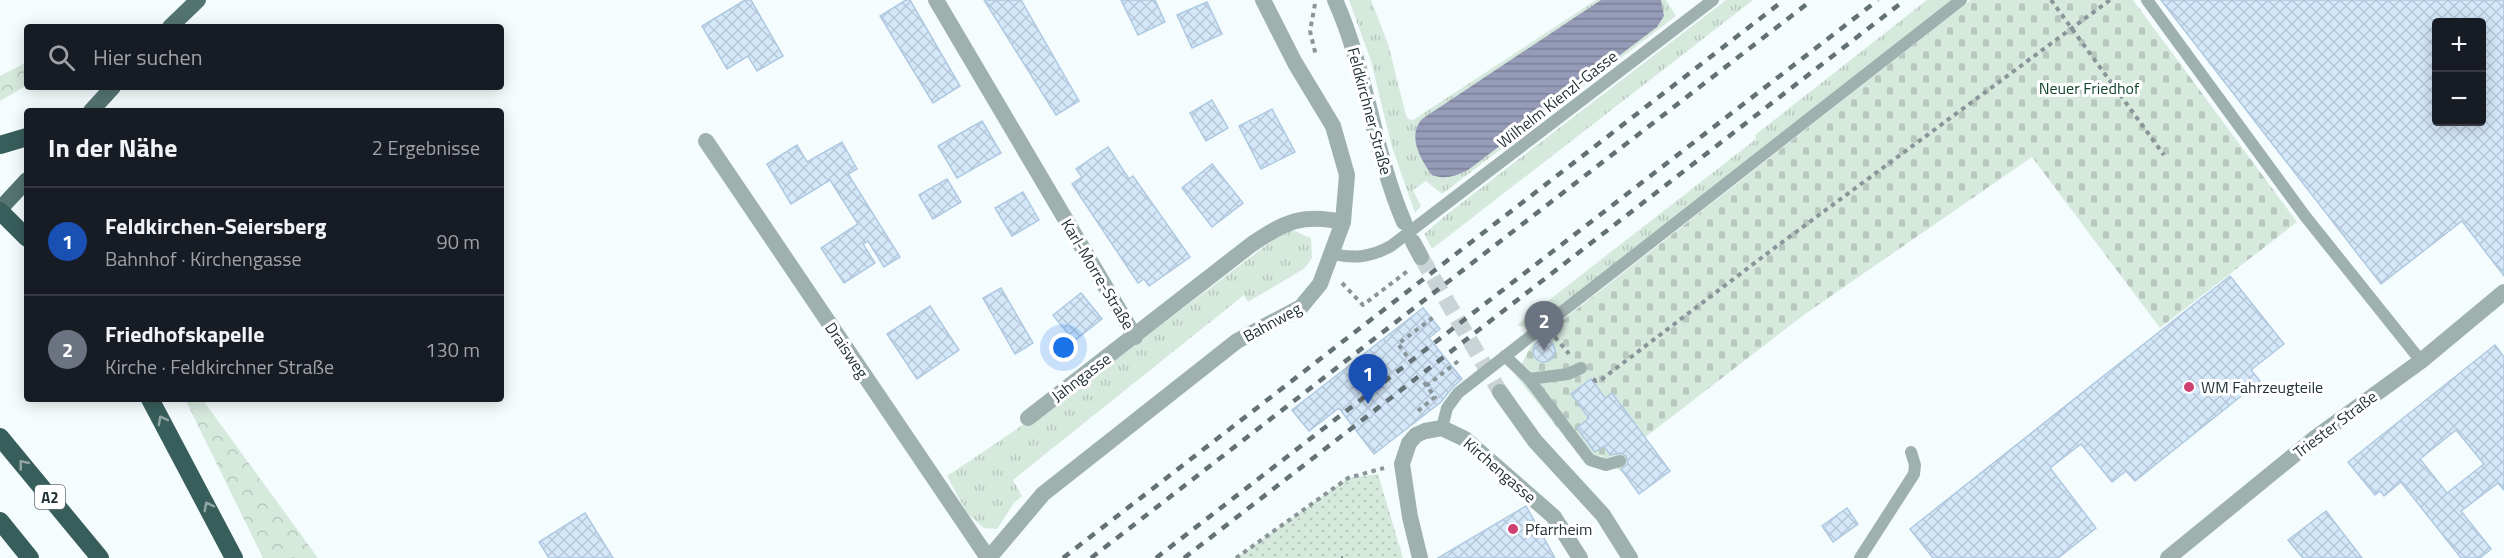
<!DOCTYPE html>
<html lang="de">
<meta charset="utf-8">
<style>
:root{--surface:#171b24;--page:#20242c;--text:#f1f3f6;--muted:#9ea1a6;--line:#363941;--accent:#cf4270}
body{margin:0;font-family:"Titillium Web",sans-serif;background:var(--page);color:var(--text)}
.controls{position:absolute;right:18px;top:18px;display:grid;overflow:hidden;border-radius:6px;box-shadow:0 3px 15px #0003}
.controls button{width:54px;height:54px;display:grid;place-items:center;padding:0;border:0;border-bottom:2px solid var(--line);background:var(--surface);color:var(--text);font:30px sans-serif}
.you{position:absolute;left:1064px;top:348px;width:21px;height:21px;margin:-15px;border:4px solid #fff;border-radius:50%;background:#1a73e8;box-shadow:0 0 0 9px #1a73e833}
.badge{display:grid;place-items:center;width:39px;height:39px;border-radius:50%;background:var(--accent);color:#fff;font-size:20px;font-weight:700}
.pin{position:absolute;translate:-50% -50px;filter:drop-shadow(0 2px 3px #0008)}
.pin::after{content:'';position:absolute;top:32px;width:21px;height:18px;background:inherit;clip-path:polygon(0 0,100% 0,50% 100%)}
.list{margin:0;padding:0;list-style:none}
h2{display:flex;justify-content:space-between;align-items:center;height:78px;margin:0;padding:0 24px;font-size:26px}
h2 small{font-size:20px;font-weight:400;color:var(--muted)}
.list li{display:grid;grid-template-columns:39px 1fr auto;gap:18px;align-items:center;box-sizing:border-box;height:108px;padding:0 24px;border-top:2px solid var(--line)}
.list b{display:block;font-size:22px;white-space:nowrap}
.list p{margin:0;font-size:20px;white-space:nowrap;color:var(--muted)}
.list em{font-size:20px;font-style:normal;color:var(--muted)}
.icon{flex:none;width:33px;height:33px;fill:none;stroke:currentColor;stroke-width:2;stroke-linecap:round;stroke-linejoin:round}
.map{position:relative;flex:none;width:2504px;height:558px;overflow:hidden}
.search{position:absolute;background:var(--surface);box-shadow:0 3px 15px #0003;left:24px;top:24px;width:480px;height:66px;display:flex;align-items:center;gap:15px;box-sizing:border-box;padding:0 21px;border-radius:6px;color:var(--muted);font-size:22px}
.panel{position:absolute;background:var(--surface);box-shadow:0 3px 15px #0003;left:24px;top:108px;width:480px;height:294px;border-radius:6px}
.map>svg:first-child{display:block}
</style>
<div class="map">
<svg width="2504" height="558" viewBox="0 0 2504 558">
<defs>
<pattern id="grass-tufts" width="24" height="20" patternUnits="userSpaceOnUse" patternTransform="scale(1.5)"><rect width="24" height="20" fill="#d6e9dd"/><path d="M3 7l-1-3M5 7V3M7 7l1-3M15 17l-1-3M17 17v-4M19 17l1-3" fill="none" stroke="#b8c8be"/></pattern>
<pattern id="forest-crowns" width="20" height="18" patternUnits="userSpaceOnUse" patternTransform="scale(1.5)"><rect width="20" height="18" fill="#d6e9dd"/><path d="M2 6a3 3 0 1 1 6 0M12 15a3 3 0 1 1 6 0" fill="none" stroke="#b8c8be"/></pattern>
<pattern id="cemetery-stones" width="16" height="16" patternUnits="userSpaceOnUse" patternTransform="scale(1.5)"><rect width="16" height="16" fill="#d6e9dd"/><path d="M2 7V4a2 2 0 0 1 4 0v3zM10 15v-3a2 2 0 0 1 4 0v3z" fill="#b8c8be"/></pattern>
<pattern id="park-dots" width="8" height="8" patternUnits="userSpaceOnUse" patternTransform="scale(1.5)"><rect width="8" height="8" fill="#d6e9dd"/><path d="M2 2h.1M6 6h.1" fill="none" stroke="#b8c8be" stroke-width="1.8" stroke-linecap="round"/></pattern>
<pattern id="water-rules" width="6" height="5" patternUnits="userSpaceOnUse" patternTransform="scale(1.5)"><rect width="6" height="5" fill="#969cb7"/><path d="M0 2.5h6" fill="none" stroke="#7a8096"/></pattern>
<pattern id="building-cross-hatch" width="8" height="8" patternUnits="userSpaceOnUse" patternTransform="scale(1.5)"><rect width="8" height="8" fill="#d4e8fa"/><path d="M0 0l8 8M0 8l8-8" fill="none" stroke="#b6c7d7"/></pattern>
</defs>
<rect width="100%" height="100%" fill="#f4fcfe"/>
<!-- grass -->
<g fill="url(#grass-tufts)">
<polygon points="1349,0 1371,0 1388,44 1406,115 1408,119 1413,120 1596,0 1666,0 1676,16 1442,194 1426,181 1413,190 1421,206 1415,213 1392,147 1371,61"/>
<polygon points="1726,0 1753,0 1432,249 1424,234 1446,215"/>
<polygon points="1927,0 1952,0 1531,329 1517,325 1756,139 1755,135"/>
<path d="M1292,230l19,8 1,20 -7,10 -57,34 -4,-7 -231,185 9,16 -8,7 -17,26 -13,-1 -17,-15 -20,-37c113,-74 219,-154 326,-236z"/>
</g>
<!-- forest -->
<g fill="url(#forest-crowns)">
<polygon points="27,62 27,85 0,101 0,76"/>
<polygon points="185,399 202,399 318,558 263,558"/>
</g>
<!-- cemetery -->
<polygon fill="url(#cemetery-stones)" points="1971,0 2133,0 2297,222 2160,328 2032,157 1805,314 1626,452 1635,466 1624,474 1600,455 1587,465 1516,376 1531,345"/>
<!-- park -->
<polygon fill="url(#park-dots)" points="1378,474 1403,558 1236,558 1348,478"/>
<!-- water -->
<path fill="url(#water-rules)" d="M1601,0h60l3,16 -7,11 -189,143c-13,6 -22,10 -36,5 -12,-16 -25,-39 -10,-56z"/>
<!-- building -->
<g fill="url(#building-cross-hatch)" stroke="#afc9e1" stroke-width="1.5" fill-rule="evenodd">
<polygon points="745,0 751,0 783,56 757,71 748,56 727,69 702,26"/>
<polygon points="906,0 910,0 960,86 933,103 880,16"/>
<polygon points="984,0 1021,0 1079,101 1056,115"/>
<polygon points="1121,0 1155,0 1165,22 1138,35"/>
<path d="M2161,0h343v276l-42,-55 -81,63zM2436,22h45v100h-45z"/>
<polygon points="1207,2 1222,34 1192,48 1177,15"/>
<polygon points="1212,100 1228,128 1206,141 1190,113"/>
<polygon points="1272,109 1295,152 1261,169 1239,126"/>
<polygon points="982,121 1001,153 957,178 938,146"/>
<polygon points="842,142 857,169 848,174 900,257 884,267 868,241 863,244 875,263 844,283 821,248 858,224 830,180 791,204 767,164 797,145 807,162"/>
<polygon points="1108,147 1129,179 1133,176 1190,257 1149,286 1144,279 1138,283 1072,184 1082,177 1076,169"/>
<polygon points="1212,164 1243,203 1212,227 1182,188"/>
<polygon points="947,179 961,202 933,219 919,195"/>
<polygon points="1023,192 1039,220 1012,236 995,208"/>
<polygon points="2230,276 2284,344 2251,370 2260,381 2135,481 2126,471 2112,482 2081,444 2050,468 2096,528 2058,558 1933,558 1910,529"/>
<polygon points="1001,288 1033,343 1015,354 983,298"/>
<polygon points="1081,293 1102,319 1074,341 1053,315"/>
<polygon points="930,306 959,350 917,379 887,334"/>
<polygon points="1423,308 1440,329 1429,338 1462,379 1452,388 1441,402 1374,454 1339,408 1309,431 1292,410"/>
<circle cx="1544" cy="351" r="11"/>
<path d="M2495,345l9,12v133l-6,-7 -37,28 30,38 -11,9h-19l-60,-76 -17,14 -4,-5 -5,4 -27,-33zM2456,430l28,34 -37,29 -27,-34z"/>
<polygon points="1591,379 1605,398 1612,393 1670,471 1639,494 1621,469 1628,464 1626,456 1621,453 1610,455 1604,446 1595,452 1577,428 1589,418 1571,394"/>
<polygon points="1526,506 1555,558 1438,558"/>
<polygon points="1847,508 1858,524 1833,542 1822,526"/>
<polygon points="2326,511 2362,558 2303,558 2288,540"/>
<polygon points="585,513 613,558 549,558 539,542"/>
</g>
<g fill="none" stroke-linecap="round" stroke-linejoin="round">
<!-- tertiary-tunnel -->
<polyline stroke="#cad4d6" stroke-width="16" stroke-dasharray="16 8" stroke-linecap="butt" points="1421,257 1500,392"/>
<!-- path -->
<g stroke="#8a9599" stroke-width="4" stroke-dasharray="4.5 4.5" stroke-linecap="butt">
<polyline points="2051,0 2164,155"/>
<polyline points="1315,4 1310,31 1316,56"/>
<polyline points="1342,283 1363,305 1409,270"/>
<polyline points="1555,337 1569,354"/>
<polyline points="1407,356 1398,344 1435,316"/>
<polyline points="1593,379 1596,381 1602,379 1773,249 2110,0"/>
<polyline points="1426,386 1461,359"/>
<polyline points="1418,411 1435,397 1423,381"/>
<polyline points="1236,558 1348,478 1384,468"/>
<polyline points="1341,558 1343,558"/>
</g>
<!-- service -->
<g stroke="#9fb1af" stroke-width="12">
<polyline points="2147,0 2305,216 2421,361"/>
<path d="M1333,254c21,5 38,3 58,-8l322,-246"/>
<polyline points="1505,356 1529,379 1590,460 1606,465 1620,461"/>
<polyline points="1529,379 1568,374 1581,368"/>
<polyline points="1442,428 1447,408 1458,393 1961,0"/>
<polyline points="1860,558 1914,474 1915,465 1911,452"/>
</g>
<!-- minor -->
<g stroke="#9fb1af" stroke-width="16">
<polyline points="936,0 1135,337"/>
<polyline points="706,141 988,558"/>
<path d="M1028,418l224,-174c33,-22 50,-31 91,-22"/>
<polyline points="989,558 1043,494 1237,341 1301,307 1320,284 1343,222 1347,175 1333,126 1295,63 1263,0"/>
<polyline points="1420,558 1410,517 1402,464 1409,443 1416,435 1425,431 1442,428 1465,439 1554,517 1580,558"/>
</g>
<!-- tertiary -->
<g stroke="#9fb1af" stroke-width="16">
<path d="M1335,0c32,71 38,150 69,222"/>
<polyline points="1413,242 1421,257"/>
<polyline points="1500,392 1535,441 1603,515 1630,558"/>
<polyline points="2168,558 2315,438 2421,361 2504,292"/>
</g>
<!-- primary -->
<g stroke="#547471" stroke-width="16">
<polyline points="170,27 198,0"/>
<polyline points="91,111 113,87"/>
<polyline points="0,209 27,180"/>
</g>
<!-- motorway -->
<g stroke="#385e5b" stroke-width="18">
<polyline points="0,145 27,137"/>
<polyline points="0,211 27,238"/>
<polyline points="150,399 234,558"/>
<polyline points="0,437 100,558"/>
<polyline points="0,521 30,558"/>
</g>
<!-- rail -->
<g stroke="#637074" stroke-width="4.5" stroke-dasharray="8 8" stroke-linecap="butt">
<polyline points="1063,558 1784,0"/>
<polyline points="1091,558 1812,0"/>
<polyline points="1156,558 1878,0"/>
<polyline points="1184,558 1905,0"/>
</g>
</g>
<!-- one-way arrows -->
<defs><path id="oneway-chevron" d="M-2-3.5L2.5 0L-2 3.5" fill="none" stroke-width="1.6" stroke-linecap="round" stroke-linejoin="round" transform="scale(1.5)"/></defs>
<g stroke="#92a6a5">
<use href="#oneway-chevron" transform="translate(162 420) rotate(-119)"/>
<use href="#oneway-chevron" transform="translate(23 464) rotate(-129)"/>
<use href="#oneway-chevron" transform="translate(208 506) rotate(-117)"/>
</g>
<!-- markers -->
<g fill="#cf4270" stroke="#fff" stroke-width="2">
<circle cx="2189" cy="387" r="6"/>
<circle cx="1513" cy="529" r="6"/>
</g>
<g text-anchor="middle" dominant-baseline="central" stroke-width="6" stroke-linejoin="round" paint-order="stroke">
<!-- shield labels -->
<rect fill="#fff" stroke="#667074" stroke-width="1.5" x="35" y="485" width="30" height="24" rx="4.5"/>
<g font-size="15" font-weight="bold" fill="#243338">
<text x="50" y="497">A2</text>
</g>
<!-- park labels -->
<g font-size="16" fill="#12472e" stroke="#fff">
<text x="2089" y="88">Neuer Friedhof</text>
</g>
<!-- street labels -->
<g font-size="16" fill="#243338" stroke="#fff">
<text transform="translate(1557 99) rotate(-38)">Wilhelm Kienzl-Gasse</text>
<text transform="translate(1370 111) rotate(75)">Feldkirchner Straße</text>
<text transform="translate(1098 274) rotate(59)">Karl-Morre-Straße</text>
<text transform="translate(1272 322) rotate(-29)">Bahnweg</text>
<text transform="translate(847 350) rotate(56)">Draisweg</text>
<text transform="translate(1081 377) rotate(-37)">Jahngasse</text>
<text transform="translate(2335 424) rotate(-37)">Triester Straße</text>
<text transform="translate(1500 470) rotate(41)">Kirchengasse</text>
</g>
<!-- poi labels -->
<g font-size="16" fill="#243338" stroke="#fff" text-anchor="start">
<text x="2201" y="387">WM Fahrzeugteile</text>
<text x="1525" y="529">Pfarrheim</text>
</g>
</g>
</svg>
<div class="controls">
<button>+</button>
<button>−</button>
</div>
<div class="you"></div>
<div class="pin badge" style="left:1368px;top:404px;background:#1a4fb4">1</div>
<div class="pin badge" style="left:1544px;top:351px;background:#6b7280">2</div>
<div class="search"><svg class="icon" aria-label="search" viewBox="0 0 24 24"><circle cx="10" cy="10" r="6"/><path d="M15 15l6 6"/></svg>Hier suchen</div>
<section class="panel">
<h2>In der Nähe<small>2 Ergebnisse</small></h2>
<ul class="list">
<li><span class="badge" style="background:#1a4fb4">1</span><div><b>Feldkirchen-Seiersberg</b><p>Bahnhof · Kirchengasse</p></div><em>90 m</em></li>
<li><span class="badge" style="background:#6b7280">2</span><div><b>Friedhofskapelle</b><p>Kirche · Feldkirchner Straße</p></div><em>130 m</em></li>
</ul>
</section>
</div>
